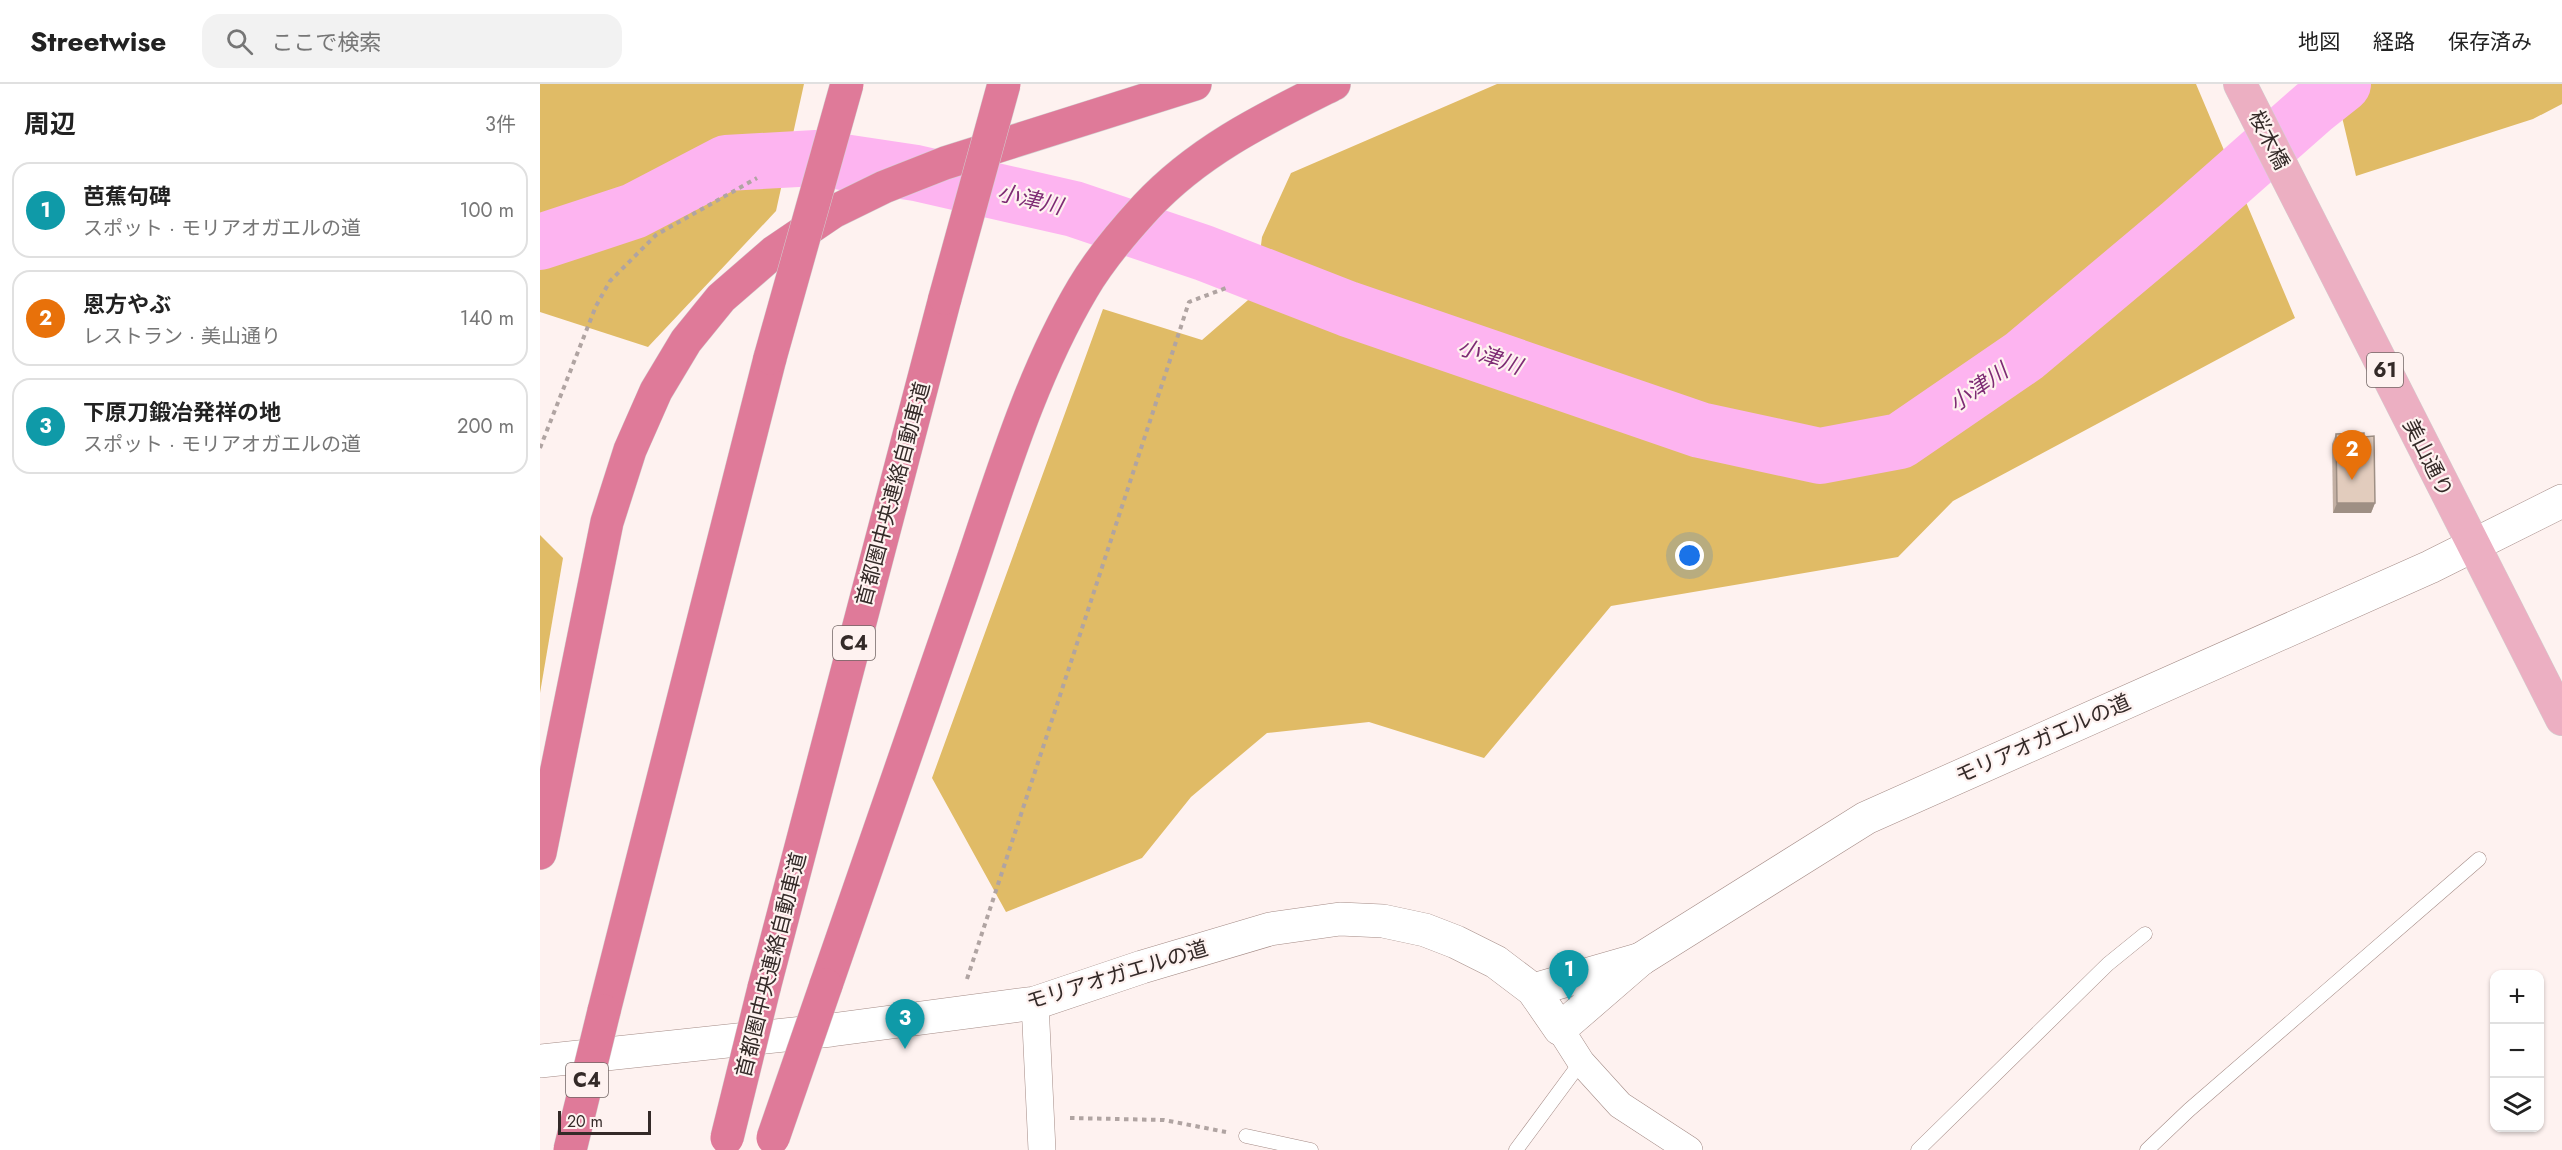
<!DOCTYPE html>
<html lang="ja">
<meta charset="utf-8">
<style>
:root{--surface:#fff;--page:#f2f2f2;--text:#222;--muted:#767676;--line:#e0e0e0;--accent:#2563eb}
body{margin:0;font-family:Jost,"Noto Sans JP",sans-serif;background:var(--page);color:var(--text)}
.controls{position:absolute;right:18px;bottom:18px;display:grid;overflow:hidden;border-radius:12px;box-shadow:0 2px 4px #0004}
.controls button{width:54px;height:54px;display:grid;place-items:center;padding:0;border:0;border-bottom:2px solid var(--line);background:var(--surface);color:var(--text);font:30px sans-serif}
.scale{position:absolute;left:18px;bottom:15px;width:93px;box-sizing:border-box;padding-left:6px;border:3px solid #342a28;border-top:0;font-size:16px;line-height:21px;white-space:nowrap;color:#342a28;-webkit-text-stroke:4px #fef2f0;paint-order:stroke}
.you{position:absolute;left:1150px;top:472px;width:21px;height:21px;margin:-15px;border:4px solid #fff;border-radius:50%;background:#1a73e8;box-shadow:0 0 0 9px #1a73e833}
.badge{display:grid;place-items:center;width:39px;height:39px;border-radius:50%;background:var(--accent);color:#fff;font-size:20px;font-weight:700}
.pin{position:absolute;translate:-50% -50px;filter:drop-shadow(0 2px 3px #0008)}
.pin::after{content:'';position:absolute;top:32px;width:21px;height:18px;background:inherit;clip-path:polygon(0 0,100% 0,50% 100%)}
.list{margin:0;padding:0;list-style:none}
h2{display:flex;justify-content:space-between;align-items:center;height:78px;margin:0;padding:0 24px;font-size:26px}
h2 small{font-size:20px;font-weight:400;color:var(--muted)}
.list li{display:grid;grid-template-columns:39px 1fr auto;gap:18px;align-items:center;box-sizing:border-box;height:96px;margin:0 12px 12px;padding:0 12px;border:2px solid var(--line);border-radius:18px}
.list b{display:block;font-size:22px;white-space:nowrap}
.list p{margin:0;font-size:20px;white-space:nowrap;color:var(--muted)}
.list em{font-size:20px;font-style:normal;color:var(--muted)}
.icon{flex:none;width:33px;height:33px;fill:none;stroke:currentColor;stroke-width:2;stroke-linecap:round;stroke-linejoin:round}
.map{position:relative;flex:none;width:2022px;height:1066px;overflow:hidden}
header{display:flex;align-items:center;gap:36px;box-sizing:border-box;height:84px;padding:0 30px;background:var(--surface);border-bottom:2px solid var(--line)}
header strong{font-size:28px}
nav{display:flex;gap:33px;margin-inline-start:auto;font-size:21px}
.search{width:420px;height:54px;background:var(--page);display:flex;align-items:center;gap:15px;box-sizing:border-box;padding:0 21px;border-radius:18px;color:var(--muted);font-size:22px}
main{display:flex}
aside{flex:1;background:var(--surface)}
.map>svg:first-child{display:block}
</style>
<header>
<strong>Streetwise</strong>
<div class="search"><svg class="icon" aria-label="search" viewBox="0 0 24 24"><circle cx="10" cy="10" r="6"/><path d="M15 15l6 6"/></svg>ここで検索</div>
<nav><a>地図</a><a>経路</a><a>保存済み</a></nav>
</header>
<main>
<aside>
<h2>周辺<small>3件</small></h2>
<ul class="list">
<li><span class="badge" style="background:#0f9aa8">1</span><div><b>芭蕉句碑</b><p>スポット · モリアオガエルの道</p></div><em>100 m</em></li>
<li><span class="badge" style="background:#e8710a">2</span><div><b>恩方やぶ</b><p>レストラン · 美山通り</p></div><em>140 m</em></li>
<li><span class="badge" style="background:#0f9aa8">3</span><div><b>下原刀鍛冶発祥の地</b><p>スポット · モリアオガエルの道</p></div><em>200 m</em></li>
</ul>
</aside>
<div class="map">
<svg width="2022" height="1066" viewBox="0 0 2022 1066">
<rect width="100%" height="100%" fill="#fef2f0"/>
<!-- forest -->
<g fill="#e0bb66">
<polygon points="0,0 264,0 236,127 108,263 0,228"/>
<polygon points="957,0 1656,0 1755,234 1413,417 1358,473 1071,522 944,674 829,638 727,649 651,713 602,774 466,828 392,694 563,225 662,256 715,210 722,153 751,89"/>
<polygon points="1772,0 2022,0 2022,20 1993,35 1816,92 1802,33"/>
<polygon points="0,451 23,474 0,609"/>
</g>
<g fill="none" stroke-linecap="round" stroke-linejoin="round">
<!-- river -->
<polyline stroke="#fdb4f0" stroke-width="56" points="0,158 94,127 186,79 276,74 376,89 534,125 664,169 808,225 1160,346 1280,372 1360,357 1484,272 1639,142 1774,23 1803,0"/>
<defs>
<g id="service">
<polyline points="706,1052 771,1066"/>
<polyline points="976,1066 1041,978"/>
<polyline points="1378,1066 1568,880 1605,850"/>
<polyline points="1607,1066 1649,1026 1939,775"/>
</g>
<g id="minor">
<polyline points="495,919 502,1066"/>
<polyline points="1020,945 1041,978 1080,1021 1149,1066"/>
</g>
<g id="tertiary">
<polyline points="993,906 1101,875 1326,734 1890,483 2022,417"/>
<polyline points="0,977 291,946 495,919 602,883 730,845 800,835 843,837 885,846 916,858 956,878 993,906 1020,945 1101,875"/>
</g>
<polyline id="primary" points="1700,0 2022,635"/>
<g id="motorway">
<polyline points="0,769 67,438 90,366 116,307 146,257 181,214 234,168 293,128 344,103 405,79 655,0"/>
<path d="M286,901c45,-129 90,-258 134,-387 36,-103 67,-216 123,-310 17,-29 40,-56 63,-81 53,-57 120,-89 188,-123"/>
<polyline points="224,904 405,214"/>
<polyline points="64,927 230,274"/>
</g>
</defs>
<!-- service casing -->
<use href="#service" stroke="#a48b86" stroke-width="15"/>
<!-- minor casing -->
<use href="#minor" stroke="#a48b86" stroke-width="28"/>
<!-- tertiary casing -->
<use href="#tertiary" stroke="#a48b86" stroke-width="34"/>
<!-- primary casing -->
<use href="#primary" stroke="#d2d0d0" stroke-width="34"/>
<!-- motorway casing -->
<use href="#motorway" stroke="#d2d0d0" stroke-width="34"/>
<!-- path -->
<g stroke="#b0a4a2" stroke-width="4" stroke-dasharray="4.5 4.5" stroke-linecap="butt">
<polyline points="0,364 56,222 70,197 116,151 217,94"/>
<polyline points="427,895 649,218 686,204"/>
<polyline points="530,1034 624,1036 686,1048"/>
</g>
<!-- service -->
<use href="#service" stroke="#fff" stroke-width="14"/>
<!-- minor -->
<use href="#minor" stroke="#fff" stroke-width="27"/>
<!-- tertiary -->
<use href="#tertiary" stroke="#fff" stroke-width="33"/>
<!-- primary -->
<use href="#primary" stroke="#ecafc2" stroke-width="33"/>
<!-- motorway -->
<use href="#motorway" stroke="#df7a99" stroke-width="33"/>
<defs>
<g id="motorway-bridge">
<polyline points="405,214 464,0"/>
<polyline points="230,274 307,0"/>
<polyline points="187,1054 224,904"/>
<polyline points="233,1054 286,901"/>
<polyline points="30,1066 64,927"/>
</g>
</defs>
<!-- motorway-bridge casing -->
<use href="#motorway-bridge" stroke="#d2d0d0" stroke-width="34" stroke-linecap="butt"/>
<!-- motorway-bridge -->
<use href="#motorway-bridge" stroke="#df7a99" stroke-width="33"/>
</g>
<!-- wall -->
<polygon fill="#c2afa3" points="1796,350 1824,353 1835,419 1831,429 1793,429 1792,360"/>
<!-- shaded-wall -->
<polygon fill="#9e8f84" points="1797,419 1835,419 1831,429 1793,429"/>
<!-- building -->
<polygon fill="#e2ccbd" stroke="#9e8f84" stroke-width="1.5" points="1824,349 1824,353 1834,352 1835,419 1797,419 1796,350"/>
<g text-anchor="middle" dominant-baseline="central" stroke-width="4.5" stroke-linejoin="round" paint-order="stroke">
<!-- shield labels -->
<g fill="#fef2f0" stroke="#716664" stroke-width="1.5">
<rect x="1827" y="269" width="36" height="34" rx="4.5"/>
<rect x="293" y="542" width="42" height="34" rx="4.5"/>
<rect x="26" y="979" width="42" height="34" rx="4.5"/>
</g>
<g font-size="20" font-weight="bold" fill="#342a28">
<text x="1845" y="286">61</text>
<text x="314" y="559">C4</text>
<text x="47" y="996">C4</text>
</g>
<!-- street labels -->
<g font-size="21" fill="#342a28" stroke="#fef2f0">
<text transform="translate(1729 56) rotate(63)">桜木橋</text>
<text transform="translate(1888 374) rotate(63)">美山通り</text>
<text transform="translate(353 410) rotate(-75)">首都圏中央連絡自動車道</text>
<text transform="translate(1503 655) rotate(-24)">モリアオガエルの道</text>
<text transform="translate(231 881) rotate(-76)">首都圏中央連絡自動車道</text>
<text transform="translate(577 891) rotate(-17)">モリアオガエルの道</text>
</g>
<!-- water labels -->
<g font-size="22" font-style="italic" fill="#7e2c74" stroke="#fef2f0">
<text transform="translate(490 115) rotate(13)">小津川</text>
<text transform="translate(950 272) rotate(19)">小津川</text>
<text transform="translate(1438 303) rotate(-35)">小津川</text>
</g>
</g>
</svg>
<div class="controls">
<button>+</button>
<button>−</button>
<button><svg class="icon" aria-label="layers" viewBox="0 0 24 24"><path d="M12 4l9 5-9 5-9-5zM3 14l9 5 9-5"/></svg></button>
</div>
<div class="scale">20 m</div>
<div class="you"></div>
<div class="pin badge" style="left:1029px;top:916px;background:#0f9aa8">1</div>
<div class="pin badge" style="left:1812px;top:396px;background:#e8710a">2</div>
<div class="pin badge" style="left:365px;top:965px;background:#0f9aa8">3</div>
</div>
</main>
